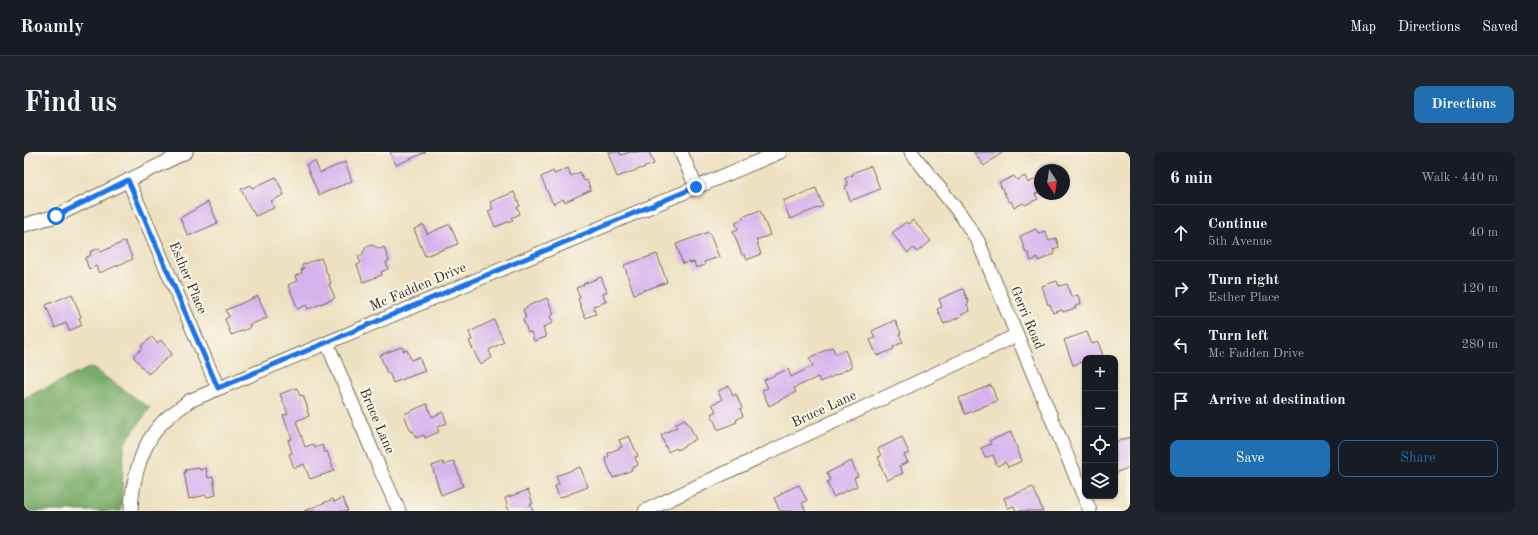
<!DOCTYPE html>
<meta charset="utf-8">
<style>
:root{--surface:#171b24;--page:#20242c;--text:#f1f3f6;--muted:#9ea1a6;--line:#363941;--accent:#1f6fb2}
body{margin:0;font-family:"Old Standard TT",serif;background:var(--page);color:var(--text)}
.controls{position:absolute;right:12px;bottom:12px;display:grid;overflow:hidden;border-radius:8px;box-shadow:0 1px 3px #0004}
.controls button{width:36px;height:36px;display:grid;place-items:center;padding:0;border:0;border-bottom:1px solid var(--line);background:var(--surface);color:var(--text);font:20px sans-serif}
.compass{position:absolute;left:1010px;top:12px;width:36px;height:36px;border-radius:50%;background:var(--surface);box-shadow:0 1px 3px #0004;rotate:167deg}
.stop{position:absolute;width:12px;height:12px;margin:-9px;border:3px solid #1a73e8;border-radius:50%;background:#fff}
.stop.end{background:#1a73e8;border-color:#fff;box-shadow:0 1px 4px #0008}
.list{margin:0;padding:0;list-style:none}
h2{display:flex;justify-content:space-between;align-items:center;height:52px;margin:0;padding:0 16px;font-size:17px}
h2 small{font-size:13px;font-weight:400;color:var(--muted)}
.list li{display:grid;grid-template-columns:26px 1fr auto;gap:12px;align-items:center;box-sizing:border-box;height:56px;padding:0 16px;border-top:1px solid var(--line)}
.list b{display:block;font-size:15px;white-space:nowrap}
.list p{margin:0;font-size:13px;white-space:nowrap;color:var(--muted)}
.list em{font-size:13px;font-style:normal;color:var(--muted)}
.actions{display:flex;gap:8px;padding:12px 16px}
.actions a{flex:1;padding:9px 0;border:1px solid var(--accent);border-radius:8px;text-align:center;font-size:14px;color:var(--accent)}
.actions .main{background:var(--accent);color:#fff}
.icon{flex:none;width:22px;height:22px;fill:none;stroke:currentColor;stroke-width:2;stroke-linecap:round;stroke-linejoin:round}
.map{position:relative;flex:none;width:1106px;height:359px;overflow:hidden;border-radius:8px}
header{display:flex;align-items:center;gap:24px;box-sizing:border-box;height:56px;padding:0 20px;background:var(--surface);border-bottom:1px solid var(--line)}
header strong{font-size:19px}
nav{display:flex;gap:22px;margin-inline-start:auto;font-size:14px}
.intro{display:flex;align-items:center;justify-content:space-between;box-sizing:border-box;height:96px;padding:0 24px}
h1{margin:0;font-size:28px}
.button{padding:10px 18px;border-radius:8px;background:var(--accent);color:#fff;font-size:14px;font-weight:700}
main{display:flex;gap:24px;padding:0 24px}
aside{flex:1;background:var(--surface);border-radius:8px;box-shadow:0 1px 3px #0004}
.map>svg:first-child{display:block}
</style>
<header>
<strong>Roamly</strong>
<nav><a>Map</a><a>Directions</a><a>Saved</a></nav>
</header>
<div class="intro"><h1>Find us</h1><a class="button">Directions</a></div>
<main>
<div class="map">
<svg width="1106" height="359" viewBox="0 0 1106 359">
<rect width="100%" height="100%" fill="#fbf7ec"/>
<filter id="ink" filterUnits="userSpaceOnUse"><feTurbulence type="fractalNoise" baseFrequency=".025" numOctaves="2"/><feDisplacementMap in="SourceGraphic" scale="8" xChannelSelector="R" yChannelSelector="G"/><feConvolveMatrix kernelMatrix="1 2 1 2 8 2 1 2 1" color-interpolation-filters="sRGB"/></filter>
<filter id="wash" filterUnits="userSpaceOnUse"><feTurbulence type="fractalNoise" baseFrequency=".012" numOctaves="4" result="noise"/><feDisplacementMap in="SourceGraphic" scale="16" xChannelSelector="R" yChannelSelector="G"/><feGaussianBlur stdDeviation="0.9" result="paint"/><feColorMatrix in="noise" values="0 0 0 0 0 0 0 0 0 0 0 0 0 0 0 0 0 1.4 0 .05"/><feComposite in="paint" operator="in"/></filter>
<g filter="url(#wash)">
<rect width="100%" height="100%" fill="#ede1c1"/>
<!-- forest -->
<polygon fill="#79ac68" stroke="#5a6b43" points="67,215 126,256 100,292 97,359 0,359 0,246"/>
<g id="blocks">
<!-- building -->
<g fill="#d7b2ed">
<polygon points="366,0 402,0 372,13"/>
<polygon points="584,0 596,0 597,3 606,0 625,0 630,12 593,25"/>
<polygon points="950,0 979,0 960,14"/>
<polygon points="291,9 296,21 321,10 328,29 295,43 282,13"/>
<polygon points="847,14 856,37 826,49 821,34 824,33 821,26 829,23 828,21"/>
<polygon points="544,16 547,24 556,20 560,29 563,28 567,38 541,50 539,47 529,52 517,25 529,19 530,22"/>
<polygon points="990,24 993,28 1001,24 1004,31 1012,27 1016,35 1016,40 1011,42 1014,47 1001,53 999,51 990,56 987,49 985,50 975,31"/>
<polygon points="252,25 260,43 247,49 250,56 231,64 228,57 227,58 217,37 226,33 228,36"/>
<polygon points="792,36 799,54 766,67 759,49"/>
<polygon points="490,40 496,54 493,55 496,62 487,66 489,68 471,75 464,59 469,57 466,50"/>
<polygon points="184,50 194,71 164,84 156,66"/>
<polygon points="736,58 746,83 732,88 737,102 723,108 721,103 718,103 709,79 714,77 711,70 719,67 718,65"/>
<polygon points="889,68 907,89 893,100 890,96 884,101 868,81 882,70 884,72"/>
<polygon points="426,72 434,92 401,104 390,77 400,73 403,82"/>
<polygon points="1012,77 1014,81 1021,79 1025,89 1032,86 1035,95 1029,97 1031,102 1014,109 1014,106 1007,109 1004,101 1002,101 996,84"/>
<polygon points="685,80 695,105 680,110 681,113 672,116 670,110 666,111 666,109 659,112 652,92"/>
<polygon points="101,89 109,107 75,121 72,114 65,117 61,106 67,103 66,100 75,96 77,100"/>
<polygon points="348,93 356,97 360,95 365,109 362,110 364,117 357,120 358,123 339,130 333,113 337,111 334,104 338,103 342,95"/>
<polygon points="633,102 643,130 610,142 600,113"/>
<polygon points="297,106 307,131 305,132 311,146 284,157 282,153 274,157 264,133 273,129 271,124 278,121 277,118 280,117 278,113"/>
<polygon points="577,125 583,140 579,142 582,150 569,154 572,162 561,166 554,147 556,146 552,136 560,133 559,132"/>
<polygon points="1033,129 1035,134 1043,132 1047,145 1054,143 1057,152 1051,154 1052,156 1039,160 1038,158 1029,161 1026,152 1024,153 1018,134"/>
<polygon points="939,137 945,151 943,152 946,159 937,163 938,164 920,172 913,157 918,155 915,147"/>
<polygon points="48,142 57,165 55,166 58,173 45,179 42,171 31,176 22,153"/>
<polygon points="234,144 243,166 225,173 226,176 207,183 201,167 205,165 202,158"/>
<polygon points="523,146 530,162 526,164 529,171 519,175 522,185 510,189 507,180 504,181 499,167 502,166 499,158 506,153"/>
<polygon points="470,168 480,190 465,198 468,206 456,212 445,189 448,188 445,180"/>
<polygon points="871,168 877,181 875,182 879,190 869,195 870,197 853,204 846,188 851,186 848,179"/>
<polygon points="1063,180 1068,192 1074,190 1080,206 1061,206 1061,209 1049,213 1040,188"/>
<polygon points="128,185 133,191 137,188 148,202 124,222 109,204 119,196 117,194"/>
<polygon points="378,195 380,199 383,198 387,208 395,205 401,219 369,231 365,220 363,221 356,203"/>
<polygon points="808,195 812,202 821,198 828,215 797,230 794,225 770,236 772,240 745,254 738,238 744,236 740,228 764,217 767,225 789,214 785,206"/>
<polygon points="967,233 973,249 941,262 935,246"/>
<polygon points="705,234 709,244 712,242 718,256 716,257 719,264 712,268 713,270 694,278 687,262 692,259 688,252 698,248 694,239"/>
<polygon points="273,236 276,244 279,243 284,257 283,258 285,264 272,269 281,295 290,292 291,296 298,293 300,300 303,299 310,319 286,327 280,312 270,316 265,302 268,301 264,288 268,287 259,263 264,262 256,242"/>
<polygon points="403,252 408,265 419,260 423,271 413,275 415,280 401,286 400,283 392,286 389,279 387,280 380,262"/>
<polygon points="661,267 663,271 664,271 672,287 653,298 652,296 644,300 637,283 653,275 651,272"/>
<polygon points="987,280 998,309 984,315 981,310 973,314 969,303 961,306 957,296 967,292 965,289"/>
<polygon points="605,284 614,304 611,305 614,313 607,316 608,318 589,326 581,306 585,304 584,301 598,295 595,288"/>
<polygon points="878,285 885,301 880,303 884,310 875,314 879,321 863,328 856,313 857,312 854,305 857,304 854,297"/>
<polygon points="1106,285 1106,315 1091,321 1091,290"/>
<polygon points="430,309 439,334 417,343 408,314 419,310 420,313"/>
<polygon points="827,309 834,324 830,326 833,334 809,345 803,330 806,328 803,321"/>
<polygon points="556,315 564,335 535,346 531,334 535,332 532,324"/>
<polygon points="175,316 176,318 182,316 184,326 189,325 192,343 183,345 182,343 165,347 160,320 162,320 161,318"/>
<polygon points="775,333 783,349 778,351 782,359 756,359 750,346 758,342 757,341"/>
<polygon points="1009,335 1019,359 992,359 990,354 984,356 980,346"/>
<polygon points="504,338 509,352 506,352 509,359 485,359 481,346"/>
<polygon points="319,346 324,359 280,359 309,347 310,350"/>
</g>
</g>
</g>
<g filter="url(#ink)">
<use href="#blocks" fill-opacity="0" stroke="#796a57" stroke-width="1"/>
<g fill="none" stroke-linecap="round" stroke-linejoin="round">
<defs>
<g id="minor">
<polyline points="657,0 672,35"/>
<polyline points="887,0 937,63 954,89 1066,359"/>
<polyline points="104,28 194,236"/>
<polyline points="0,73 32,64 162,0"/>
<polyline points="303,191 355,315 375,359"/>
<path d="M107,359c1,-32 11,-71 36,-93 7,-6 15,-11 22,-17l591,-249"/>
<polyline points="621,359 993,183"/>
</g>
</defs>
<!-- minor casing -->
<use href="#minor" stroke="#796a57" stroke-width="15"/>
<!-- minor -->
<use href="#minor" stroke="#fff" stroke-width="13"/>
</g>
</g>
<g fill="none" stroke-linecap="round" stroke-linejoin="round" filter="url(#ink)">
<!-- route -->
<polyline stroke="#1a73e8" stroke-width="5" points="32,64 104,28 194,236 672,35"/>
</g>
<g text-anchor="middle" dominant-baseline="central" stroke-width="4" stroke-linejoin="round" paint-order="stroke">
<!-- street labels -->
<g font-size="14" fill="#3b2a1e" stroke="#fbf7ec">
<text transform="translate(164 126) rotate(67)">Esther Place</text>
<text transform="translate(394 135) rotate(-23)">Mc Fadden Drive</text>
<text transform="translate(1003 166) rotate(67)">Gerri Road</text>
<text transform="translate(800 257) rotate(-25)">Bruce Lane</text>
<text transform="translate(353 269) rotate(67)">Bruce Lane</text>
</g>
</g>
</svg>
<div class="controls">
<button>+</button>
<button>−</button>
<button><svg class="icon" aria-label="locate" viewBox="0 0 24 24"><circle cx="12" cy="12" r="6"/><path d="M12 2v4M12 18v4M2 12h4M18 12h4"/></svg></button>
<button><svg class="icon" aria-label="layers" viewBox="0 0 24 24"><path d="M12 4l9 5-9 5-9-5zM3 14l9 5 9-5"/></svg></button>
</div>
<svg class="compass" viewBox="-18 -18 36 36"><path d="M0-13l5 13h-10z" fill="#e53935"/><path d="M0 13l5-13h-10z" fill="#9ea1a6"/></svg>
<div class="stop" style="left:32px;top:64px"></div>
<div class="stop end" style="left:672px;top:35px"></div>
</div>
<aside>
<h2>6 min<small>Walk · 440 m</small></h2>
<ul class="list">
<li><svg class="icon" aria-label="ahead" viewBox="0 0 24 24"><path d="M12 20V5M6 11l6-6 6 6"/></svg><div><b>Continue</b><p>5th Avenue</p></div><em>40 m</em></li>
<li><svg class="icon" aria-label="right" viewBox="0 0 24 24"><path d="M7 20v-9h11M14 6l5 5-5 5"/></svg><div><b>Turn right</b><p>Esther Place</p></div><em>120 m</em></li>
<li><svg class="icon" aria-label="left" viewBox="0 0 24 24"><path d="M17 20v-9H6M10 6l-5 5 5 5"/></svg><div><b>Turn left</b><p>Mc Fadden Drive</p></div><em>280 m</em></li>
<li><svg class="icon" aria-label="arrive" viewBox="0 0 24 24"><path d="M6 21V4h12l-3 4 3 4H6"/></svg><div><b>Arrive at destination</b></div></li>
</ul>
<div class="actions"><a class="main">Save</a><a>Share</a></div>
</aside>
</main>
